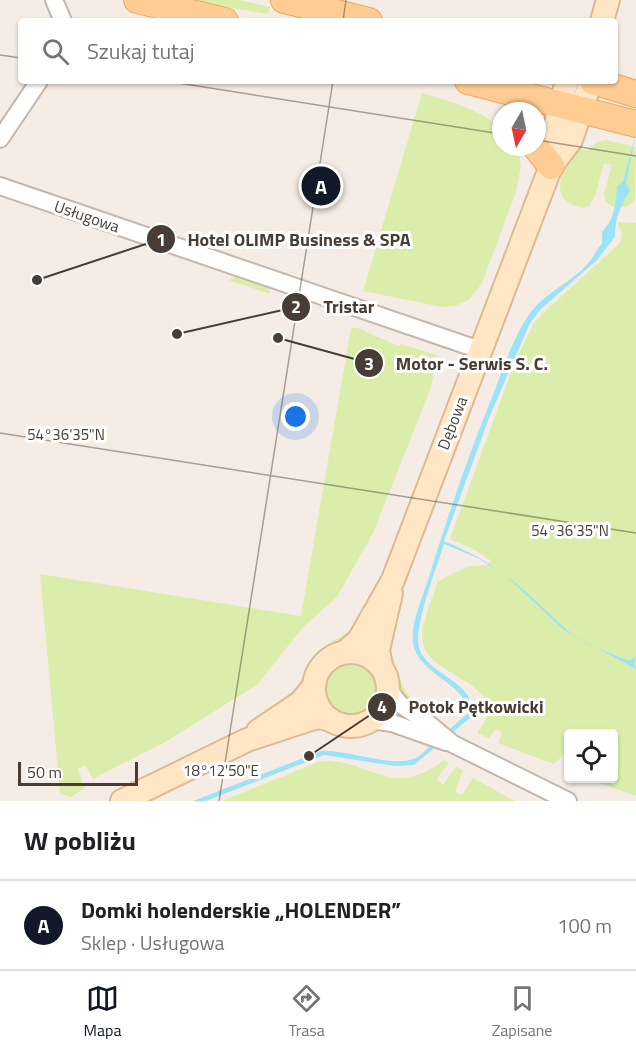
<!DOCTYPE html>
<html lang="pl">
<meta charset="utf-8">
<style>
:root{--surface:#fff;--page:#f2f2f2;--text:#202124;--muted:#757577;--line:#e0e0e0;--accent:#111827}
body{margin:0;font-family:"Titillium Web",sans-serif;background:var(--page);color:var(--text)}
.controls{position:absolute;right:18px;bottom:18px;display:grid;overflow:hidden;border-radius:6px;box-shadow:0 2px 4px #0004}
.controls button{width:54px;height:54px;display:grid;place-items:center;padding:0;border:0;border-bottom:2px solid var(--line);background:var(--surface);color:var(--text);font:30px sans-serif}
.compass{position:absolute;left:492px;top:102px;width:54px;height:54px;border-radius:50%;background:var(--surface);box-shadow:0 2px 4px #0004;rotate:189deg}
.scale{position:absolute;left:18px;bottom:15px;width:120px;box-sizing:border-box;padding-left:6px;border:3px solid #483c34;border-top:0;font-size:16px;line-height:21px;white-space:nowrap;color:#483c34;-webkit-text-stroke:4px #fff;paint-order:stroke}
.you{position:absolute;left:296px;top:417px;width:21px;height:21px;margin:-15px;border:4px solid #fff;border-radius:50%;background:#1a73e8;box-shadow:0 0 0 9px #1a73e833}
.badge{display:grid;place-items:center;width:39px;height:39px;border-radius:50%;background:var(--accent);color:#fff;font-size:20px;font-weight:700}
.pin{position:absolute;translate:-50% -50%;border:3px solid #fff;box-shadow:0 2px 6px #0006}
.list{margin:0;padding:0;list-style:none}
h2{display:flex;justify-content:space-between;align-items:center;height:78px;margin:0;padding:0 24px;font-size:26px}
h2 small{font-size:20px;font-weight:400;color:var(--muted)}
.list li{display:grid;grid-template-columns:39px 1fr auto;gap:18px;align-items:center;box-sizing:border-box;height:90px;padding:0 24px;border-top:2px solid var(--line)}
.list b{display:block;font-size:22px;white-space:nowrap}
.list p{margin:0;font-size:20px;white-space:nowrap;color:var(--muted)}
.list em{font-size:20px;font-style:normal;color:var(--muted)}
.icon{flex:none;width:33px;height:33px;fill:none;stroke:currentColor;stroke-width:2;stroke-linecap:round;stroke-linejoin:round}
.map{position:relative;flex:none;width:636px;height:801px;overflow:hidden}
.search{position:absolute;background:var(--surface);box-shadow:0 2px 4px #0004;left:18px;right:18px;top:18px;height:66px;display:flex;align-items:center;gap:15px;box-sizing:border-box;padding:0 21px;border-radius:6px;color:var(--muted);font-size:22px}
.sheet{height:168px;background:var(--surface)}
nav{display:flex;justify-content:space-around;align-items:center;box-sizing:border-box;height:84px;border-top:2px solid var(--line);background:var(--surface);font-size:16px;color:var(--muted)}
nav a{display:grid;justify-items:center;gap:3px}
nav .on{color:var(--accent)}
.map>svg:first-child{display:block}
</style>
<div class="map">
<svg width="636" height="801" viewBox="0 0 636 801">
<rect width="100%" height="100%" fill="#f5ede5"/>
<!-- green -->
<g fill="#dbedaa">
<polygon points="180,0 239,0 270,7 268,14"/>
<path d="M422,93c28,8 55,16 79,34v20h17l3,19 -5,26 -34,91 -12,16 -15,7 -13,1 -79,-16z"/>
<path d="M606,140l30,7 -1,53 -9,7h-13l-7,-5 -2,-8 8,-29 -8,-2 -9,33 -6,10 -6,2c-38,-8 -20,-39 -7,-61l11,4 10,-9z"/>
<path d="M617,222l19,1v573l-47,-17 25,-1v-44h-46v16l-14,14 -56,-21 4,-10 -7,-4 -6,9 -12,-5c40,-49 -45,-54 -54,-89 -4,-18 10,-46 15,-63l31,-15 18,-1 4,-4 -14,-10 -27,-12 66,-180 18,-36 9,-10 77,-70 2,-10z"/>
<polygon points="237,275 268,286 270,294 228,280"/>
<polygon points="351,328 358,328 398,346 401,344 440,356 429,358 433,377 430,390 373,533 337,597 303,627 258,684 167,741 93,779 85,765 78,769 85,788 71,797 60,794 40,574 301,616"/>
<polygon points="354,631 321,659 309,683 292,701 288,695 298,686 310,662 318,651 347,632"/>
<polygon points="390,649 404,689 413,700 409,705 394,688 385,660"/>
<circle cx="351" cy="688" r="25"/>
<path d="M444,760l5,2 -12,17 6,6 13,-18 7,3 -8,22 7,3 11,-17 42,23h-293l99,-40c52,-2 70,40 123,-1z"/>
</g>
<!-- water -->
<path fill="#9be3f8" d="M636,133l-10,50 4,8c-9,12 -16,31 -15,46l-18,23 -56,49 -11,14 -41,95 -45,123c56,23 77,47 120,86 16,16 45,26 66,34l6,-5 -2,7 2,6 -72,-39 -59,-55 -27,-17 -34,-14c-7,22 -31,84 -25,104 8,28 63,35 51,70l-56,47 -19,1 -71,-11 -118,46h-13l128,-50c28,-2 72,19 97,6l49,-43c5,-29 -51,-39 -54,-72 -2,-20 9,-43 15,-62 19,-62 40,-124 65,-185 10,-26 19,-55 35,-79 15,-23 44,-33 61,-54 6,-6 6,-12 13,-18v-12c13,-13 14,-30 15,-46l6,-4z"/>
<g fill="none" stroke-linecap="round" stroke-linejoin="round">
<defs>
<g id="minor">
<polyline points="54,0 63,21"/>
<polyline points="0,139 39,81"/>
<polyline points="0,186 480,350"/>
<polyline points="388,689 400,704 424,720 453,744 568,801"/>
<polyline points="371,720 392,723 446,742"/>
</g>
<g id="secondary">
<polyline points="602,21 608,0"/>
<polyline points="551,166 571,140 591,81"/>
<polyline points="345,652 359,640 393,580 551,166 553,133 567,81"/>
<circle cx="351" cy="689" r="37"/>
<polyline points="381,666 378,650 391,593"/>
<polyline points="258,731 301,702 314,686"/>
<polyline points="122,801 247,740 311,719 319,717 331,720"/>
</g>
<g id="primary">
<polyline points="137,0 225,21"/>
<polyline points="284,0 369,21"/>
<polyline points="468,81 636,124"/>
<polyline points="593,81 636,94"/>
<polyline points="536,147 551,166"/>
</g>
</defs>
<!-- minor casing -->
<use href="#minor" stroke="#c4b6aa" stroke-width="20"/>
<!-- secondary casing -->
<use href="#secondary" stroke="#ddbb92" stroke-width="26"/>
<!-- primary casing -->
<use href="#primary" stroke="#f0a658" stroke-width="28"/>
<!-- minor -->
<use href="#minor" stroke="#fff" stroke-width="16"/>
<!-- secondary -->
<use href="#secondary" stroke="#ffe6c5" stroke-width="22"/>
<!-- primary -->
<use href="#primary" stroke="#ffcd94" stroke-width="26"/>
</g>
<!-- ticks -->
<path fill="none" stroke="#483c34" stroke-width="1.5" stroke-opacity="0.45" d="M343,21l3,-21M0,55l21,3M166,81l335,53M537,140l99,16M0,433l636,100M219,801l114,-720"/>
<g text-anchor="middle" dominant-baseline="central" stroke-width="6" stroke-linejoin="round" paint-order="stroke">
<!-- street labels -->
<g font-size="16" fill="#483c34" stroke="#fff">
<text transform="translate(87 216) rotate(19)">Usługowa</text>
<text transform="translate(452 423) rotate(-69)">Dębowa</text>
</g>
</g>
<g font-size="15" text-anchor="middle" fill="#483c34" stroke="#fff" stroke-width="6" stroke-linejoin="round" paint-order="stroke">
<text x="66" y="440">54°36'35"N</text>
<text x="570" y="536">54°36'35"N</text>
<text x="221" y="776">18°12'50"E</text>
</g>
<!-- callouts -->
<path fill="none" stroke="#483c34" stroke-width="2" d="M37 280L161 239M177 334L296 307M278 338L369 363M309 756L382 707"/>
<g fill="#483c34" stroke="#fff" stroke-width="2">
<circle cx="37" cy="280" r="6"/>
<circle cx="177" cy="334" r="6"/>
<circle cx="278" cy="338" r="6"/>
<circle cx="309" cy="756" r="6"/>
<circle cx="161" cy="239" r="15"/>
<circle cx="296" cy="307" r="15"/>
<circle cx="369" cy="363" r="15"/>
<circle cx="382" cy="707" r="15"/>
</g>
<g font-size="18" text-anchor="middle" font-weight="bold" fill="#fff">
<text x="161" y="246">1</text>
<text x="296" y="313">2</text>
<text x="369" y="370">3</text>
<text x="382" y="713">4</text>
</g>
<g font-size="18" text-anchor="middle" font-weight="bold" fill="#483c34" stroke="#fff" stroke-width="6" stroke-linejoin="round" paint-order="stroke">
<text x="299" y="246">Hotel OLIMP Business &amp; SPA</text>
<text x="349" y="313">Tristar</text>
<text x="472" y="370">Motor - Serwis S. C.</text>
<text x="476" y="713">Potok Pętkowicki</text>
</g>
</svg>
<div class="controls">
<button><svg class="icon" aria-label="locate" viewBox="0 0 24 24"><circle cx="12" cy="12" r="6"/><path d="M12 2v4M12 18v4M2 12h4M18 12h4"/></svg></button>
</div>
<svg class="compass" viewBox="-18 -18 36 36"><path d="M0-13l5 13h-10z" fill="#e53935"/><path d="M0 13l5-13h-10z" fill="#757577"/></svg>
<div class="scale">50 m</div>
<div class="you"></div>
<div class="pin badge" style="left:321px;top:186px">A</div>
<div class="search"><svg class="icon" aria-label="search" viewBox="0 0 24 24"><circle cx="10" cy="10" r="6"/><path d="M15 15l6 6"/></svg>Szukaj tutaj</div>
</div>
<section class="sheet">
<h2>W pobliżu<small></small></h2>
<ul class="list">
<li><span class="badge">A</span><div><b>Domki holenderskie „HOLENDER”</b><p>Sklep · Usługowa</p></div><em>100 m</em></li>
</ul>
</section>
<nav>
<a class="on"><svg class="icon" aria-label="map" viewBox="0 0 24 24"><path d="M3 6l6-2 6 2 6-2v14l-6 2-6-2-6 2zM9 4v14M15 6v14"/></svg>Mapa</a>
<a><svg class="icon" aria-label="directions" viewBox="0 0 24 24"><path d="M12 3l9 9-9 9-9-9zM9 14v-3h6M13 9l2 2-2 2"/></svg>Trasa</a>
<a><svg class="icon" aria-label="saved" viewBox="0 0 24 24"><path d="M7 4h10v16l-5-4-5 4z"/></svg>Zapisane</a>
</nav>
